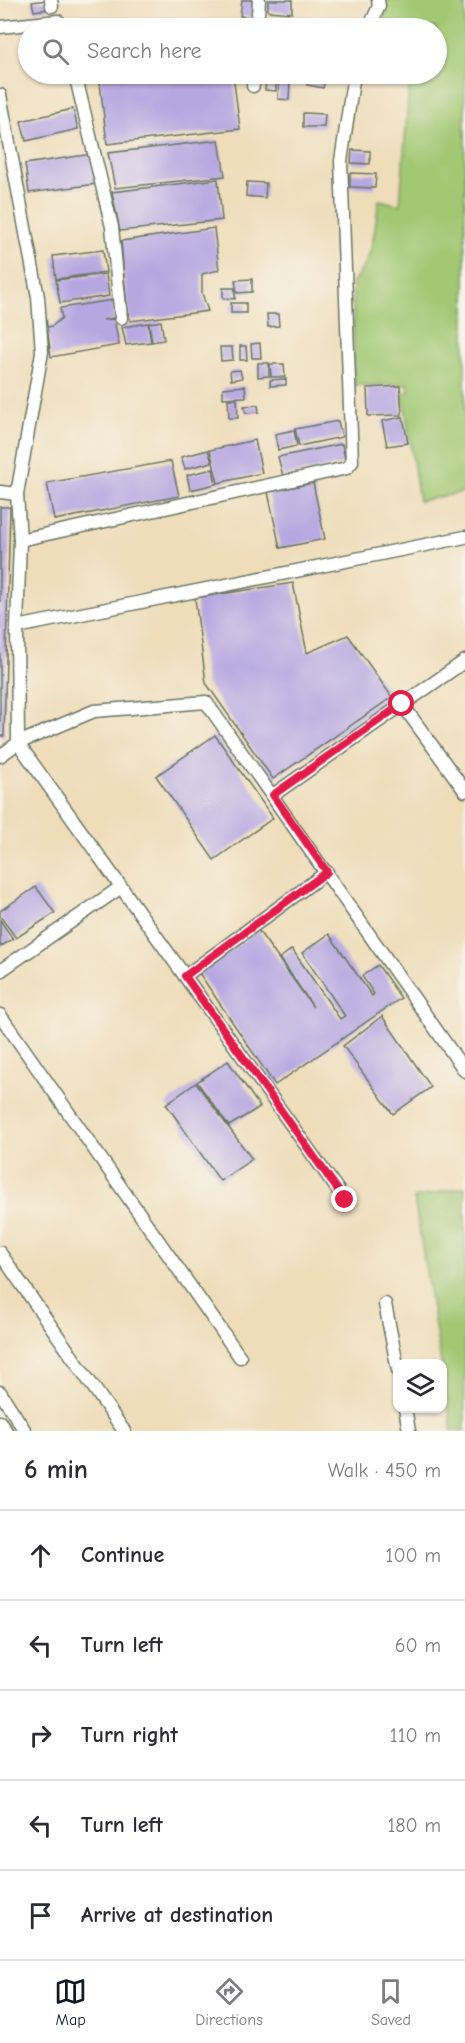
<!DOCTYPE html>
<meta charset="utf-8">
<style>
:root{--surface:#fff;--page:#f7f7f7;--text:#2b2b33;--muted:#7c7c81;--line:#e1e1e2;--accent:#111827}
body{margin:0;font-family:"Comic Neue",sans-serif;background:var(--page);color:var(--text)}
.controls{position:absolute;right:18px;bottom:18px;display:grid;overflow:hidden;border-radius:12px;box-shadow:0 2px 4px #0004}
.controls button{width:54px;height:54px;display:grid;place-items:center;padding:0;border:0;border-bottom:2px solid var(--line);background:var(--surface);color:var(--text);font:30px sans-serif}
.stop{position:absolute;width:18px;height:18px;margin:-14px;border:4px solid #e11d48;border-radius:50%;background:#fff}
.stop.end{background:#e11d48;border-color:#fff;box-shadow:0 2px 6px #0008}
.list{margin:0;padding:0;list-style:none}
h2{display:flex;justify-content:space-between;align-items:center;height:78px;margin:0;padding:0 24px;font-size:26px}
h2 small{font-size:20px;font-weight:400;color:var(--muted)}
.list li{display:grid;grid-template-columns:39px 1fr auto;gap:18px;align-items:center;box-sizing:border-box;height:90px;padding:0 24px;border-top:2px solid var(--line)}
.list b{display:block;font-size:22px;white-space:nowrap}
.list em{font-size:20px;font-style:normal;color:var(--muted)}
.icon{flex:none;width:33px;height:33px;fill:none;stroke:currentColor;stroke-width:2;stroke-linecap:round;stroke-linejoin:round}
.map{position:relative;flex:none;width:465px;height:1431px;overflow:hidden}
.search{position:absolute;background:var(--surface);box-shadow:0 2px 4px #0004;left:18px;right:18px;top:18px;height:66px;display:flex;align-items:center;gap:15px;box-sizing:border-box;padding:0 21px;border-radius:33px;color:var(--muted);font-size:22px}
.sheet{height:528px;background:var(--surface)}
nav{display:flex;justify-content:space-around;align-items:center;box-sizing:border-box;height:84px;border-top:2px solid var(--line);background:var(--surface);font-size:16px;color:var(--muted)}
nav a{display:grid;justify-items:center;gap:3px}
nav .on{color:var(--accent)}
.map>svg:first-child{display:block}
</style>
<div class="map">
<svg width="465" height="1431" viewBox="0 0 465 1431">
<rect width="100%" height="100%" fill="#f7f3e8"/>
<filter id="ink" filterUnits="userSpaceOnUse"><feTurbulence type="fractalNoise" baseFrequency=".0167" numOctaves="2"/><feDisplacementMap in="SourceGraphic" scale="12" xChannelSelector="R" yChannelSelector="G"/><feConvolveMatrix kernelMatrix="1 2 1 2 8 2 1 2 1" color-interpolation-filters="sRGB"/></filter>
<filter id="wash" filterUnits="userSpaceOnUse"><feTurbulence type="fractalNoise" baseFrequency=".008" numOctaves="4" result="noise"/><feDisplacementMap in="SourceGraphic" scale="24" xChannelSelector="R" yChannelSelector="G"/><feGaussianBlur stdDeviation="1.35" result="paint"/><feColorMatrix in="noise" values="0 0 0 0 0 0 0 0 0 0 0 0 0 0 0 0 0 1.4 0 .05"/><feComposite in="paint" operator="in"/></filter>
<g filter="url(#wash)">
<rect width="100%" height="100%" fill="#efddba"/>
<!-- green -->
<g fill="#a2c873" stroke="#608254" stroke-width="1.5">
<path d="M384,0h81v492l-46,9 -16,-108 6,-1 -1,-8 -54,1 -1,-104c22,-23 21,-51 26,-81l21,5 10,-131h26v-46h-51z"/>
<polygon points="465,1187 465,1431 452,1431 442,1364 441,1363 414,1198"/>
</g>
<g id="blocks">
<!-- building -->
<g fill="#b6a7e1">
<polygon points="47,0 49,9 34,11 32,2"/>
<polygon points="242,0 255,0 253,18 240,16"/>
<polygon points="268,0 292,0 292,13 268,11"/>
<polygon points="99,74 233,74 240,129 107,144"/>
<polygon points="310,74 326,74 323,88 307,85"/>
<polygon points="266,80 276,81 276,91 265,90"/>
<polygon points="279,81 290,81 289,100 278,99"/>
<polygon points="73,109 78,129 26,141 21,121"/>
<polygon points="303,113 325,114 324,127 303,127"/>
<polygon points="219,140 225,176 115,188 108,153"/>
<polygon points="352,150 370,151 370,164 351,163"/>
<polygon points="92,154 96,184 29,193 25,164"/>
<polygon points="350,173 376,174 375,188 350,187"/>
<polygon points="218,179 222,220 120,231 112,192"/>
<polygon points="247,182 266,183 265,198 246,196"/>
<polygon points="214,228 219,270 202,274 202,293 208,311 130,321 126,298 121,241"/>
<polygon points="103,250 106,272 56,279 53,256"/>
<polygon points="106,274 109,296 60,303 56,280"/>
<polygon points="252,279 252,292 237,293 235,280"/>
<polygon points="223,288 235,288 235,299 223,298"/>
<polygon points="113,300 115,318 103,320 114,319 119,345 51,357 47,327 52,326 62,318 60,308"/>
<rect x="231" y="303" width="15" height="10"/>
<polygon points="267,314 278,314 279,326 268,327"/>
<polygon points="161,321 164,340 152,342 149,323"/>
<polygon points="148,323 151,342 126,345 122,327"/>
<polygon points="260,343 261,358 252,358 251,344"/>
<polygon points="240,346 246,346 247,360 240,360"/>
<polygon points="220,347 232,347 233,360 221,361"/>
<polygon points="258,363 269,363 269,376 258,377"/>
<polygon points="270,364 284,364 285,377 271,377"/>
<polygon points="240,370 242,378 231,380 230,371"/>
<polygon points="286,379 286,385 270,386 270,380"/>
<polygon points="245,386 246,397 223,398 223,388"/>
<polygon points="400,386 402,415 368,416 367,388"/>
<polygon points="228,399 237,399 238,418 229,418"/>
<polygon points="258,405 259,412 246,413 244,406"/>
<polygon points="403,417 408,443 387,446 382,421"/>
<polygon points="338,421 342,437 299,446 295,429"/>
<polygon points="294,430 297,446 278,450 275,434"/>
<polygon points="255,440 262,473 218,483 210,450"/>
<polygon points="342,444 346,464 283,476 278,457"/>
<polygon points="208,450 212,462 185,469 181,457"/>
<polygon points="171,461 179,496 54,520 47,483"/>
<polygon points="213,469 216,484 190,490 187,475"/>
<polygon points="313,483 325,539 280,548 268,492"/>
<polygon points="0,507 10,507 4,736 0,736"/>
<polygon points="293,583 307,653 348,635 392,697 273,779 206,683 195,598"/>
<polygon points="215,735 273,818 214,860 156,776"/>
<polygon points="36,887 55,913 16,938 0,916 0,911"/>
<polygon points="0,920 13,939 0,947"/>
<polygon points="258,930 313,1007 280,958 292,949 340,1019 345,1016 302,953 329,934 372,996 374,994 362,976 378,965 401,998 275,1085 199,973"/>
<polygon points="382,1016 431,1087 393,1114 343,1046"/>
<polygon points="228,1061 260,1107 229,1126 197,1082"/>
<polygon points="196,1083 252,1159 220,1181 166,1104"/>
</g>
</g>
</g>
<g filter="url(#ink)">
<use href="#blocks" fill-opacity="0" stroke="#687563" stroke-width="1.5"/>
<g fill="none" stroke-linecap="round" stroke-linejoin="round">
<defs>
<g id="minor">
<polyline points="51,0 52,6"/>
<polyline points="0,27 58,21 64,28"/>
<polyline points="257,28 259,0"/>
<polyline points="369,28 379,6 378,0"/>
<polyline points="75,74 112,227 121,318"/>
<polyline points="253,86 254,74"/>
<polyline points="0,95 38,297 42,352 17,494 20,540 17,627 18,743 345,1200"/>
<polyline points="0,492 17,494"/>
<polyline points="20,540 347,468 352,462 341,161 354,74"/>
<polyline points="17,627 465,537"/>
<polyline points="402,704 465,791"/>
<polyline points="0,756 18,743 94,711 206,702 465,1071"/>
<polyline points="273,795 465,661"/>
<polyline points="0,971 121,887"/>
<polyline points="185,976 327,872"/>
<polyline points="0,1015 240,1357"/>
<polyline points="0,1253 124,1431"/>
<polyline points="385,1304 398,1370"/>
<polyline points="0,1392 25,1431"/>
<polyline points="405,1408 409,1431"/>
<polyline points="0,1422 6,1431"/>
</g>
</defs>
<!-- minor casing -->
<use href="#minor" stroke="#687563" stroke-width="15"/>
<!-- minor -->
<use href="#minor" stroke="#fff" stroke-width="12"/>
</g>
</g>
<g fill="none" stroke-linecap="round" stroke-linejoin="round" filter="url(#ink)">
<!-- route -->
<polyline stroke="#e11d48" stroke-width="8" points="345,1200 185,976 327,872 273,795 402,704"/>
</g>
</svg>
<div class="controls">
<button><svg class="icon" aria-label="layers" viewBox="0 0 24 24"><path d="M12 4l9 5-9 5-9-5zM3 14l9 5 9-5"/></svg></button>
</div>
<div class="stop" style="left:402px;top:704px"></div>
<div class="stop end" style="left:345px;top:1200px"></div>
<div class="search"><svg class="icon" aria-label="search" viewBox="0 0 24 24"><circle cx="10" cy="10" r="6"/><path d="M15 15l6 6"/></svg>Search here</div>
</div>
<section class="sheet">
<h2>6 min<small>Walk · 450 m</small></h2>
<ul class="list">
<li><svg class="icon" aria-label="ahead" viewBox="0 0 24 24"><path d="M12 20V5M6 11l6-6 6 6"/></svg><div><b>Continue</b></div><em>100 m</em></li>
<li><svg class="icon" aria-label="left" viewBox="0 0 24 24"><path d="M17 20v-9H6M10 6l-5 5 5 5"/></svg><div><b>Turn left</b></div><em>60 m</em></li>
<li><svg class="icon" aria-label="right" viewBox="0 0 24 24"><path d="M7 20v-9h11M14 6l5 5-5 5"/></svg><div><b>Turn right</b></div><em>110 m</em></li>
<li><svg class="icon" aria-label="left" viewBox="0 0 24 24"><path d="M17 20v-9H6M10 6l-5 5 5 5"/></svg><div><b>Turn left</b></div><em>180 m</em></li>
<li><svg class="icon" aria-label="arrive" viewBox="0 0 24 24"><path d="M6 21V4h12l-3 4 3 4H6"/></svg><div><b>Arrive at destination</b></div></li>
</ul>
</section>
<nav>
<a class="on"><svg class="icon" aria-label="map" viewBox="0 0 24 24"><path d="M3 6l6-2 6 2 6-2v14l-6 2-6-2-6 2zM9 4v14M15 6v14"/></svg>Map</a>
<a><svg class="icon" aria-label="directions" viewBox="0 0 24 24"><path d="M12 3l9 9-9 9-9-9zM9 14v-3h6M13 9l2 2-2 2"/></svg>Directions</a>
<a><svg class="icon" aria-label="saved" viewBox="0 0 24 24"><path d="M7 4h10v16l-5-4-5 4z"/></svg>Saved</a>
</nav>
